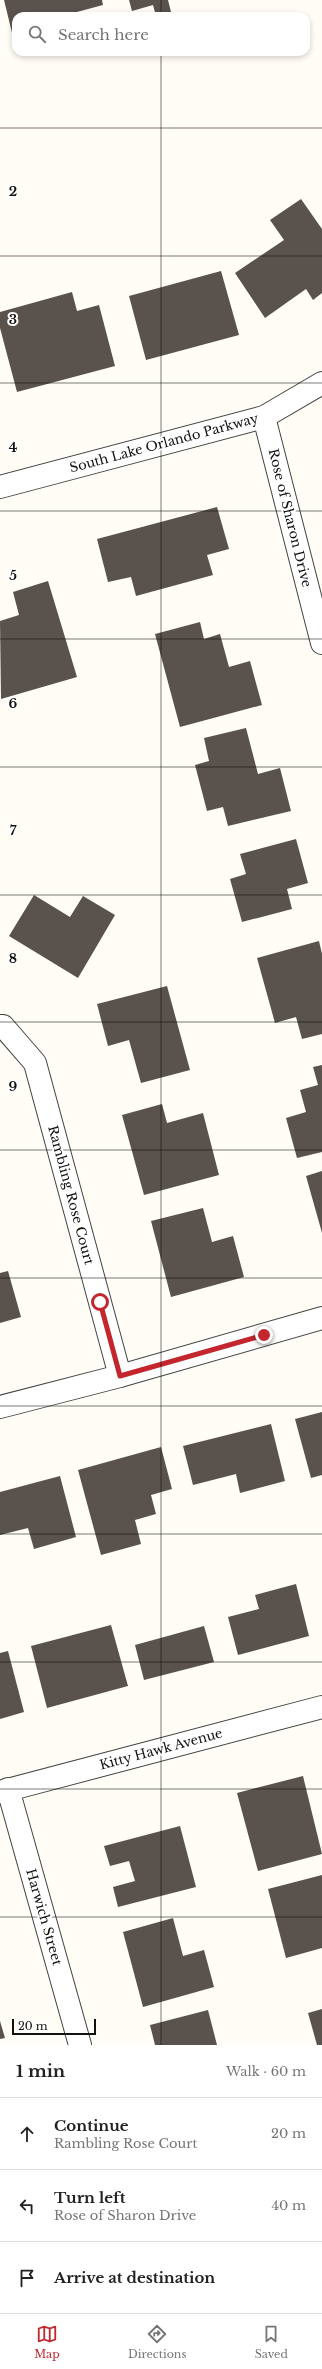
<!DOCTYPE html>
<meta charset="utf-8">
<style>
:root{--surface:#fff;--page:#f6f6f6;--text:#222;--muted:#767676;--line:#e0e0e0;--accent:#c4262e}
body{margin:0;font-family:"Libre Baskerville",serif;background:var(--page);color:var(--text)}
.scale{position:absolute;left:12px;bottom:10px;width:84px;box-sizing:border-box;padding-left:4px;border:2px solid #111;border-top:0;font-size:11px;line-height:14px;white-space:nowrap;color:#111;-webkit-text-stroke:3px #fff;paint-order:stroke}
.stop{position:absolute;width:12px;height:12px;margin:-9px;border:3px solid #c4262e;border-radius:50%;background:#fff}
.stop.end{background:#c4262e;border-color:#fff;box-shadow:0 1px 4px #0008}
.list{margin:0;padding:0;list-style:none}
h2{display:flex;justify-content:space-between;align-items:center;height:52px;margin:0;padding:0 16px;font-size:17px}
h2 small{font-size:13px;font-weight:400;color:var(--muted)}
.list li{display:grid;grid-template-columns:26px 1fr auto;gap:12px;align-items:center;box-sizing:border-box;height:72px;padding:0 16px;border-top:1px solid var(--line)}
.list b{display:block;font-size:15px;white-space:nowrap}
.list p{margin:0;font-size:13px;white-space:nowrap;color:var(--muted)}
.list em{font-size:13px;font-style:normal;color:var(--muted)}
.icon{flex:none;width:22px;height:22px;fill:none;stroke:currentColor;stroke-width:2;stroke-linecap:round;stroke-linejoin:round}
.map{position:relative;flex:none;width:322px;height:2045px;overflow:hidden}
.search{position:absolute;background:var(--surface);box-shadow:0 2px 6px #0003;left:12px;right:12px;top:12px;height:44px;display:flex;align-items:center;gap:10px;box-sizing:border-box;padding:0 14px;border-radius:12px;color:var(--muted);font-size:15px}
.sheet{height:268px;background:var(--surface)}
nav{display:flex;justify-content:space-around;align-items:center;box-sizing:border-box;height:56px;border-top:1px solid var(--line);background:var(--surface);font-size:11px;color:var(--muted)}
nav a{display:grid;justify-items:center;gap:2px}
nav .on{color:var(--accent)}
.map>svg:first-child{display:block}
</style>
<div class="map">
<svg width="322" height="2045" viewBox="0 0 322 2045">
<rect width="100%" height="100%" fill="#fffdf5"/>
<!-- building -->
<g fill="#5a524d">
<polygon points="4,0 102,0 103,5 62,16 16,16 15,45"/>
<polygon points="129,0 168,0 172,16 156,16 153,5 132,11"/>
<polygon points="301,199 322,229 322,293 313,300 306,289 265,318 235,273 284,240 270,220"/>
<polygon points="221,271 239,335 146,360 129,296"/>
<polygon points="72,292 77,311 99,305 115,366 17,392 0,328 0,312"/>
<polygon points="217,507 229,549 207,555 213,575 136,596 131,577 108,582 97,539"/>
<polygon points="48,581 77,677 1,699 0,621 19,615 13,592"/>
<polygon points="200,622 204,639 220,634 229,667 250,661 262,705 180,727 155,634"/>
<polygon points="246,728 258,774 280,768 291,811 228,826 223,807 207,811 195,765 209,761 204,738"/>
<polygon points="296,839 308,883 287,889 292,909 242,922 230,879 246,874 240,854"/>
<polygon points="34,895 70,917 83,896 115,915 78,978 9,936"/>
<polygon points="319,941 322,954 322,1034 302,1039 296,1017 275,1023 257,958"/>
<polygon points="167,986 190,1070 141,1083 129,1040 108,1046 97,1004"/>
<polygon points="322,1065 322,1152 297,1158 286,1118 306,1112 300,1090 318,1085 313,1067"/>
<polygon points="162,1104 167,1123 203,1113 219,1175 144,1195 122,1115"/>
<polygon points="322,1171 322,1233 306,1176"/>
<polygon points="203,1208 212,1242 233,1236 244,1277 171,1297 151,1221"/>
<polygon points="8,1271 21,1317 0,1323 0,1273"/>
<polygon points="322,1412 322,1475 311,1478 295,1419"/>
<polygon points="271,1424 285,1481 240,1493 236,1474 193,1485 183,1446"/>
<polygon points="161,1447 172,1489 151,1495 156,1514 135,1520 141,1544 101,1555 78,1470"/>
<polygon points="60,1476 76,1537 34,1549 28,1528 0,1535 0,1492"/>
<polygon points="296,1584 309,1636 238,1655 228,1617 259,1609 255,1595"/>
<polygon points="111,1625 128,1686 47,1708 31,1646"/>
<polygon points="204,1626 214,1662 144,1680 135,1645"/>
<polygon points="8,1651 24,1712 0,1719 0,1653"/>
<polygon points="303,1776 322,1854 258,1871 237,1793"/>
<polygon points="180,1826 196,1887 118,1907 113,1887 135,1881 129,1861 110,1866 104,1846"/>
<polygon points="322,1875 322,1948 286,1958 268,1889"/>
<polygon points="173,1918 183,1956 204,1950 214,1987 143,2007 123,1932"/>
<polygon points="322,2009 322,2045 317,2045 308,2013"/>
<polygon points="208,2010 217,2045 155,2045 150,2025"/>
<polygon points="0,2021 5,2038 0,2039"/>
</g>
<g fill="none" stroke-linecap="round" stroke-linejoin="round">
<defs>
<g id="minor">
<polyline points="264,417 322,643"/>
<polyline points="0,1026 3,1026 35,1063 120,1376"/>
<polyline points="0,1407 120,1376 322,1318"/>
<polyline points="8,1789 80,2045"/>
<polyline points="0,1792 322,1707"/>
</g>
<polyline id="tertiary" points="0,487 264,417 322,383"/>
</defs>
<!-- minor casing -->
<use href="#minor" stroke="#444" stroke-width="24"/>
<!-- tertiary casing -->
<use href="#tertiary" stroke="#444" stroke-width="24"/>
<!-- minor -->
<use href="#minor" stroke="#fff" stroke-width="22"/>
<!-- tertiary -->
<use href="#tertiary" stroke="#fff" stroke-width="22"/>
</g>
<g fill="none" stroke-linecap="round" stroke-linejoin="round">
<!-- route -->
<polyline stroke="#c4262e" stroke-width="5" points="100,1302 120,1376 264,1335"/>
</g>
<!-- grid -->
<path fill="none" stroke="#111" stroke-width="1" stroke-opacity="0.55" d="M161,0v16M161,52v1993M0,128h322M0,256h322M0,383h322M0,511h322M0,639h322M0,767h322M0,895h322M0,1022h322M0,1150h322M0,1278h322M0,1406h322M0,1534h322M0,1662h322M0,1789h322M0,1917h322"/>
<g text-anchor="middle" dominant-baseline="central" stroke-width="4" stroke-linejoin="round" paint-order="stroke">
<!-- street labels -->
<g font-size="13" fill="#111" stroke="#fff">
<text transform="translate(164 443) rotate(-15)">South Lake Orlando Parkway</text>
<text transform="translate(290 518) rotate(76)">Rose of Sharon Drive</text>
<text transform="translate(71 1195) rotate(75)">Rambling Rose Court</text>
<text transform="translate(161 1749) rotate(-15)">Kitty Hawk Avenue</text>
<text transform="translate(44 1917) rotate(74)">Harwich Street</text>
</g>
</g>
<g font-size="13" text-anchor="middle" font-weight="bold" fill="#111" stroke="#fff" stroke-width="4" stroke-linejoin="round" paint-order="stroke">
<text x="13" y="196">2</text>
<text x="13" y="324">3</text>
<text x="13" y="452">4</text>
<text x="13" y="580">5</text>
<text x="13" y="708">6</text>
<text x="13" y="835">7</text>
<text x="13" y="963">8</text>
<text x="13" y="1091">9</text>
</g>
</svg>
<div class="scale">20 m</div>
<div class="stop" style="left:100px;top:1302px"></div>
<div class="stop end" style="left:264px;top:1335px"></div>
<div class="search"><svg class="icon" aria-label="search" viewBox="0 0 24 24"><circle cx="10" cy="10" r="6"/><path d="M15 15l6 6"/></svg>Search here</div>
</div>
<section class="sheet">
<h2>1 min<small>Walk · 60 m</small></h2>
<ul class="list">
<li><svg class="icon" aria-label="ahead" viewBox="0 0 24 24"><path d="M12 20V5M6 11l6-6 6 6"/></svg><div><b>Continue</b><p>Rambling Rose Court</p></div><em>20 m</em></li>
<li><svg class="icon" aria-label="left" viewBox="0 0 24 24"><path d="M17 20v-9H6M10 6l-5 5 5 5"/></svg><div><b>Turn left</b><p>Rose of Sharon Drive</p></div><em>40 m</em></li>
<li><svg class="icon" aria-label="arrive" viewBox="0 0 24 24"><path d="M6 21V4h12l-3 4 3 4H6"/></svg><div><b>Arrive at destination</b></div></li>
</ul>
</section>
<nav>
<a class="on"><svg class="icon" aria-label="map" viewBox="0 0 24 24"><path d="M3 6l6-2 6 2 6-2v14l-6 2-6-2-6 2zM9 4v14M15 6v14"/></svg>Map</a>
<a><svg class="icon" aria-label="directions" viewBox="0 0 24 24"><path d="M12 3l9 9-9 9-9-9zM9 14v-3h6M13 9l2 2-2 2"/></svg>Directions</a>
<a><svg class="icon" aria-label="saved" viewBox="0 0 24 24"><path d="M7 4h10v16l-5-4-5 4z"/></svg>Saved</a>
</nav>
